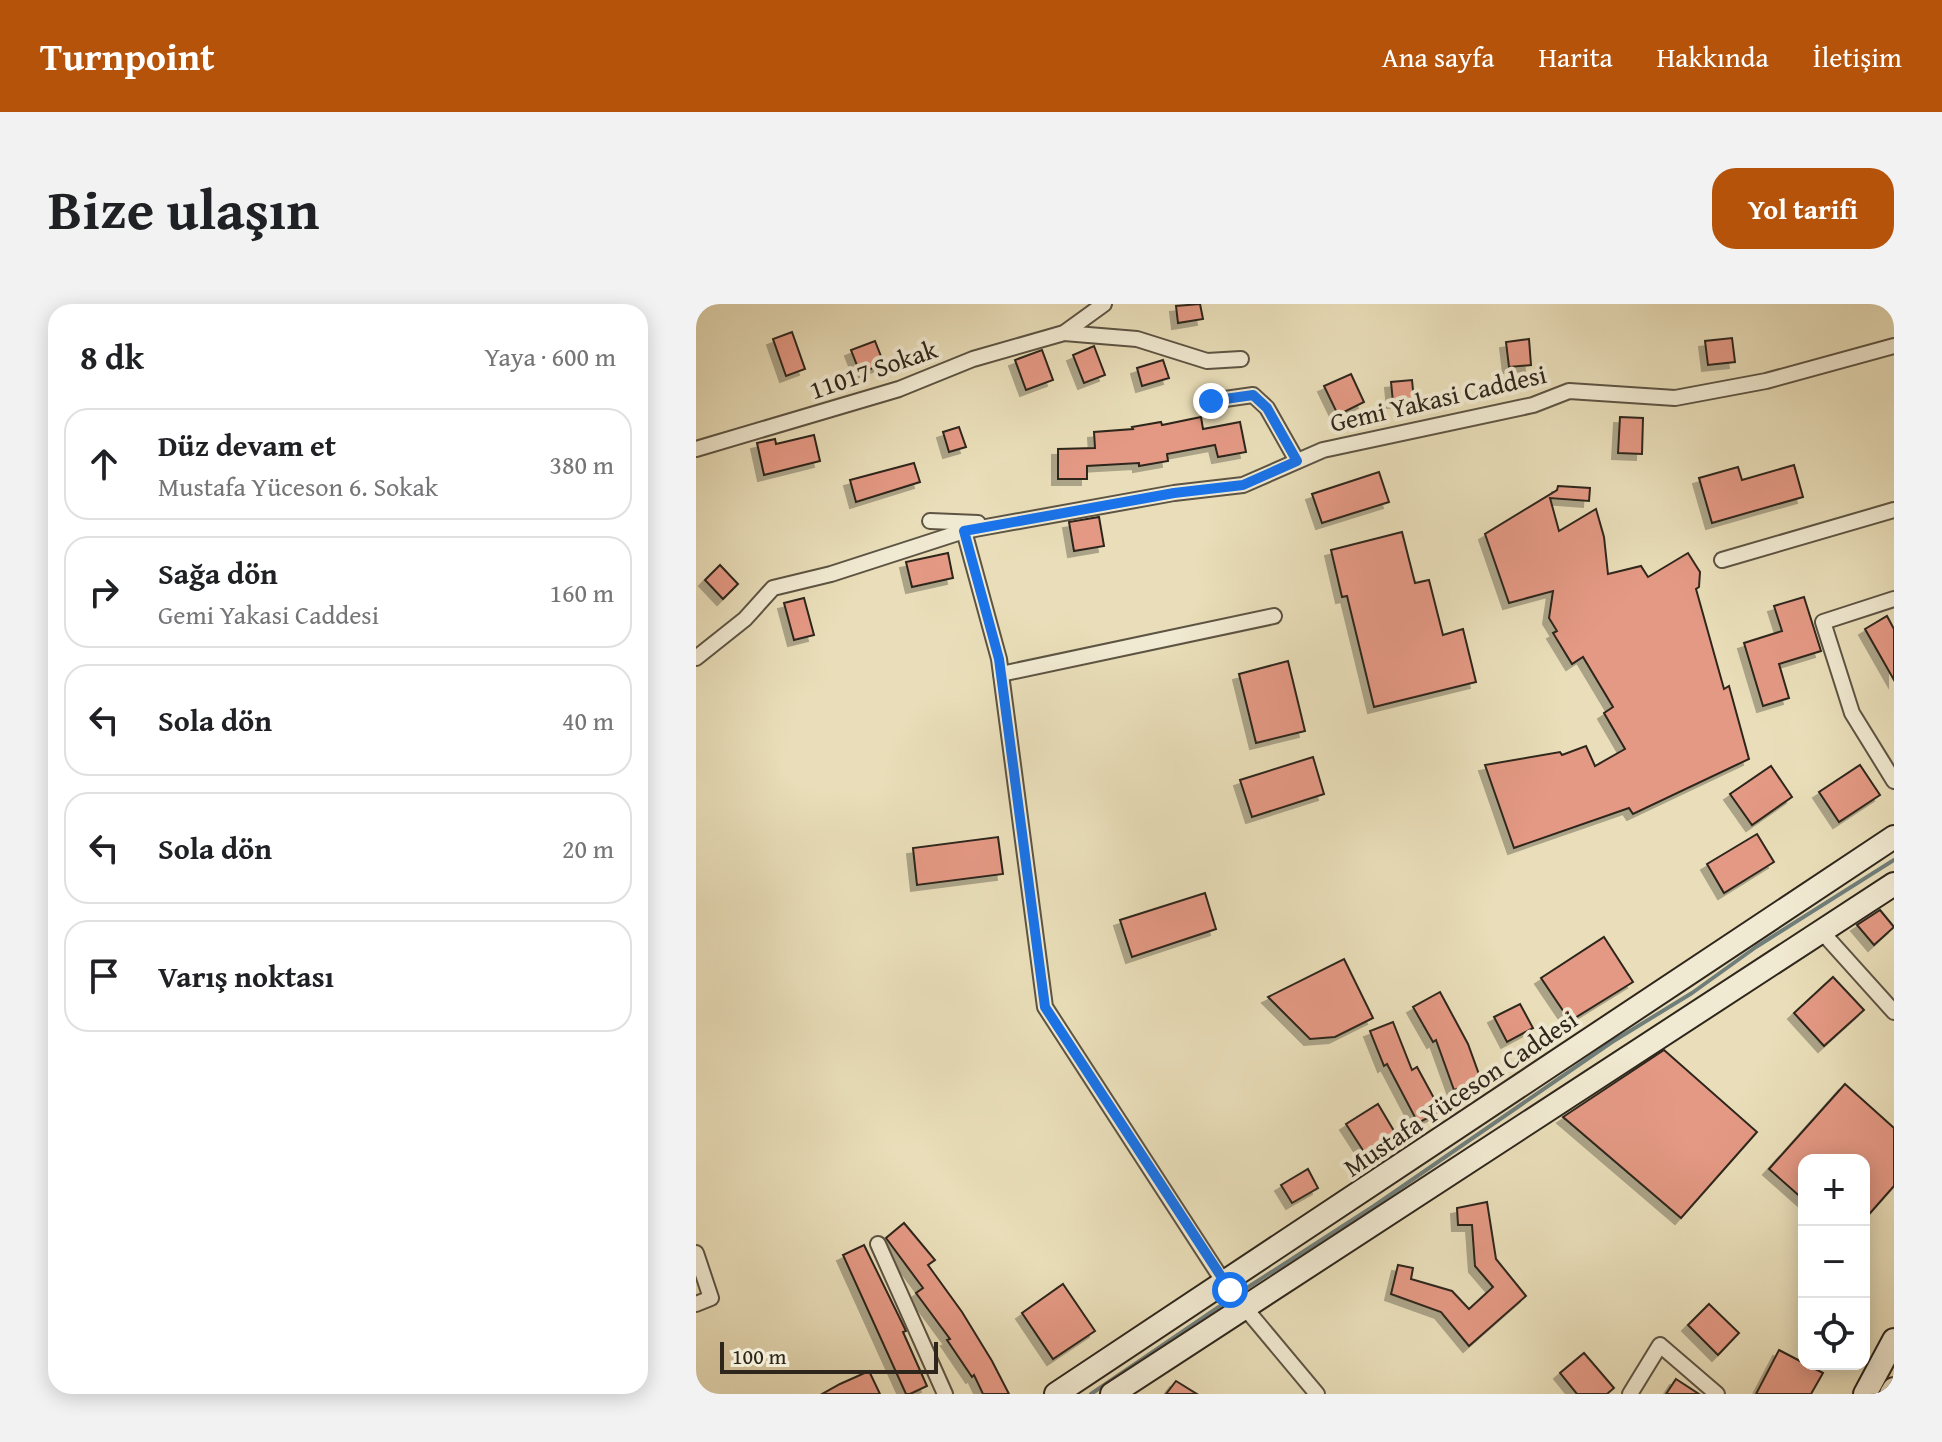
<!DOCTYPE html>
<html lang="tr">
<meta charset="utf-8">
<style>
:root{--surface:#fff;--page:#f2f2f2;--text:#202124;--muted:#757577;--line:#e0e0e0;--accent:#b45309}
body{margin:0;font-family:"Gentium Book Plus",serif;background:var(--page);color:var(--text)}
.controls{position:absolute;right:24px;bottom:24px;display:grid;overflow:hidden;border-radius:16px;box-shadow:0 4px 20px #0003}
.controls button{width:72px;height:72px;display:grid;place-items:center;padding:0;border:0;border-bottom:2px solid var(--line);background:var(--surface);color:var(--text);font:40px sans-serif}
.scale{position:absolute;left:24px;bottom:20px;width:218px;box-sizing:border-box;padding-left:8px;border:4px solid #2e261c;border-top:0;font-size:22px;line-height:28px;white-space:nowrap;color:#2e261c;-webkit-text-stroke:6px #f1ead2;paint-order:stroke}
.stop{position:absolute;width:24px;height:24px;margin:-18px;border:6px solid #1a73e8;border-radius:50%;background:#fff}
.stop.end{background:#1a73e8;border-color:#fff;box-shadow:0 2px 8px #0008}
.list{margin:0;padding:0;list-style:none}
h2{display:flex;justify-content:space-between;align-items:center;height:104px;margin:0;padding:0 32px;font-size:34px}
h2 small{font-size:26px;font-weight:400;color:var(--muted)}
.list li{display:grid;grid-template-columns:52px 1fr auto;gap:24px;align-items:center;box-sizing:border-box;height:112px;margin:0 16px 16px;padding:0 16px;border:2px solid var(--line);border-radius:24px}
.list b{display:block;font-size:30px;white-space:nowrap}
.list p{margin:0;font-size:26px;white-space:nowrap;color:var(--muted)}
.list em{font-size:26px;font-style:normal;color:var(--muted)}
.icon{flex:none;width:44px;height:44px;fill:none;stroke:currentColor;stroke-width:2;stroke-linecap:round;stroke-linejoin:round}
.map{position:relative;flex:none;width:1198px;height:1090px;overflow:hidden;border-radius:24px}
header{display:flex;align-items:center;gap:48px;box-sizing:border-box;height:112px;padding:0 40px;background:var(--accent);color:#fff}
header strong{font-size:38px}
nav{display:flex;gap:44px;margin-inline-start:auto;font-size:28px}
.intro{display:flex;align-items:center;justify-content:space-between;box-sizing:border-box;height:192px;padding:0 48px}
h1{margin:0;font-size:56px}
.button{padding:20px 36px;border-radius:24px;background:var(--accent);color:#fff;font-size:28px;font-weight:700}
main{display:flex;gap:48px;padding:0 48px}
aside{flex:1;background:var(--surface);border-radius:24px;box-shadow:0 4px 20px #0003}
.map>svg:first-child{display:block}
</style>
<header>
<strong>Turnpoint</strong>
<nav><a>Ana sayfa</a><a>Harita</a><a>Hakkında</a><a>İletişim</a></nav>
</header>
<div class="intro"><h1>Bize ulaşın</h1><a class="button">Yol tarifi</a></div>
<main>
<aside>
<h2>8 dk<small>Yaya · 600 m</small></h2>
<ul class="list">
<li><svg class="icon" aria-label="ahead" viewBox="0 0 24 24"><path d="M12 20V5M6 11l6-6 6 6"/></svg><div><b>Düz devam et</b><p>Mustafa Yüceson 6. Sokak</p></div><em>380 m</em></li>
<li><svg class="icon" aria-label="right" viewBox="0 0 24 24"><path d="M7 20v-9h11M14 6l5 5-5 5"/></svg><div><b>Sağa dön</b><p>Gemi Yakasi Caddesi</p></div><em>160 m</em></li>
<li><svg class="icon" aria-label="left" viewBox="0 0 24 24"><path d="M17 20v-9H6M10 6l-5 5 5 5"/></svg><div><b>Sola dön</b></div><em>40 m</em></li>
<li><svg class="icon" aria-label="left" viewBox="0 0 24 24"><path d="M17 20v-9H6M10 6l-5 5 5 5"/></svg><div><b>Sola dön</b></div><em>20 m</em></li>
<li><svg class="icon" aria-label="arrive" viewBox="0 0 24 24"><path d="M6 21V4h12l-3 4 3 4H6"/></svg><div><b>Varış noktası</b></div></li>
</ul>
</aside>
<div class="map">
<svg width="1198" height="1090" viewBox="0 0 1198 1090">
<defs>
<filter id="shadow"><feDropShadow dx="-6" dy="6" stdDeviation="0" flood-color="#0004"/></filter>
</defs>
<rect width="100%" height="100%" fill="#e9deb9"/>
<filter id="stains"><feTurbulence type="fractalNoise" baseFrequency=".0025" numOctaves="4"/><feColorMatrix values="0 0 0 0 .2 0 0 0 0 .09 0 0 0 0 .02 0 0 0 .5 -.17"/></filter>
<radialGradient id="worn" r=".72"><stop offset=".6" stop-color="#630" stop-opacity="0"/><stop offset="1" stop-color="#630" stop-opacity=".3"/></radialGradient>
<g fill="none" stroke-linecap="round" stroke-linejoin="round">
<!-- stream -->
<g stroke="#707e7b" stroke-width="4">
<polyline points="543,989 678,902 916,738 996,689 1060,643 1198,556"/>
<polyline points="395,1090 536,994"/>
</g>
</g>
<!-- building -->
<g fill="#e49984" stroke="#2e261c" stroke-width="2" filter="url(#shadow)">
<polygon points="504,0 507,15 482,19 480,2"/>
<polygon points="96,28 109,65 90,72 77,35"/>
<polygon points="1036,34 1039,58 1012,61 1009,37"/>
<polygon points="833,35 835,61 813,63 810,38"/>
<polygon points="179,37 188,60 164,69 155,46"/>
<polygon points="398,42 409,71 388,79 377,51"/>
<polygon points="346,46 357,76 330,86 319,56"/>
<polygon points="467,56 473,74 446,82 441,64"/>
<polygon points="655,70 668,98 642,111 628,82"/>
<polygon points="716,76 718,96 697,98 695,78"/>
<polygon points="505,113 507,125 544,118 550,148 522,153 519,141 471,150 472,157 443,162 443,159 391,162 391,175 362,175 362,145 399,144 398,128 437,125 436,123 465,118 466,121"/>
<polygon points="924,113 947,114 946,150 922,149"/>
<polygon points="263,123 270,143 253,148 247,128"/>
<polygon points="118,131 124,157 68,171 61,139 79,135 80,140"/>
<polygon points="218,159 224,178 160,198 154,176"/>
<polygon points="1098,161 1107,193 1016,219 1003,174 1042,163 1046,176"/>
<polygon points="683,168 693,198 626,219 616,190"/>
<polygon points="862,182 894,184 893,197 854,194 863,227 900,205 908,233 912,270 945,262 952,273 992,249 1004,268 1003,283 1000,285 1028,385 1033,382 1053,455 937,510 933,504 818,544 789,461 864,448 866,451 890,442 899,462 929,445 908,409 917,403 887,353 876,360 857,329 861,327 853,314 857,287 813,299 789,230 861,186"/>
<polygon points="403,213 408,242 378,247 373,218"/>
<polygon points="706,228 719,279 733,276 747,331 767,325 780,378 678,403 651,292 646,293 635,246"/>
<polygon points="252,249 257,274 216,283 210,258"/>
<polygon points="24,261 42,280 27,295 9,276"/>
<polygon points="1108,293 1125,347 1083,360 1093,394 1067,402 1048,339 1086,327 1078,302"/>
<polygon points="108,294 118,331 98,336 88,299"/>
<polygon points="1191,312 1198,325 1198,376 1169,325"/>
<polygon points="592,357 609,427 560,439 543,370"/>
<polygon points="617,453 628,490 556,513 544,476"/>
<polygon points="1164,461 1184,491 1143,518 1123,488"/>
<polygon points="1075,462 1096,493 1056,521 1034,490"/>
<polygon points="1061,530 1078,558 1028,589 1011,560"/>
<polygon points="302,533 307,570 221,581 217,544"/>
<polygon points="509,589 520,625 436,653 424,616"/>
<polygon points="1184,606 1198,623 1178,641 1161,621"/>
<polygon points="908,633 937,678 874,717 845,674"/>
<polygon points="648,655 677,714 639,733 614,735 572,693"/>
<polygon points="1137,673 1168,706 1128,742 1098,709"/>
<polygon points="744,688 772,740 785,776 758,786 740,736 737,738 717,703"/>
<polygon points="824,700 837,724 811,738 798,713"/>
<polygon points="697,718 716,766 721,763 745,807 722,819 691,760 688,762 674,727"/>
<polygon points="968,746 1061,828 985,914 867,813"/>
<polygon points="1149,780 1198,824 1198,882 1168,916 1168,856 1108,856 1108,896 1073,865"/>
<polygon points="682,800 701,832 670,851 650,820"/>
<polygon points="612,865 622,884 596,899 585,881"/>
<polygon points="791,898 800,955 830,992 773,1042 745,1008 695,990 702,961 717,964 715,975 756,987 773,1005 797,983 779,962 776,921 762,921 761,904"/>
<polygon points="208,919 239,956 232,961 266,1008 296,1057 313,1090 287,1090 278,1071 276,1073 251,1036 254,1035 220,989 227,984 190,934"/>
<polygon points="168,941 210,1027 207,1028 231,1082 214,1090 210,1090 147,951"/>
<polygon points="367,980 399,1027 357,1055 326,1009"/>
<polygon points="1013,1000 1043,1029 1022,1051 992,1021"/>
<polygon points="1083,1046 1127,1069 1115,1090 1060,1090"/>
<polygon points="888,1049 918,1084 911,1090 881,1090 864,1069"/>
<polygon points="173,1067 184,1090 126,1090 144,1080"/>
<polygon points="980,1075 1003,1090 970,1090"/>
<polygon points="480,1077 501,1090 470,1090"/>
</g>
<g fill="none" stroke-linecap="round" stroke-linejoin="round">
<defs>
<g id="street">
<polyline points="368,29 441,35 511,57 545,55"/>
<polyline points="515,97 557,91 571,104 601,157"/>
<polyline points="0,145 203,85 277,55 368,29 408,0"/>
<polyline points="234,217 282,219"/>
<polyline points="268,227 303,355 349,703 529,980 621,1090"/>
<polyline points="1026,256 1198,206"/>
<polyline points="1198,295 1127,318 1156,409 1198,477"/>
<polyline points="0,354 49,315 77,284 135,270 268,227 478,189 547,181 627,146 837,101 873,87 979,94 1070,77 1198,42"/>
<polyline points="305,370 578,312"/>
<polyline points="1126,628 1198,708"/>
<polyline points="182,940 249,1090"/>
<polyline points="0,949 15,994 0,1000"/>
<polyline points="934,1090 964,1041 1021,1090"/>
</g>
<g id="secondary">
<polyline points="360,1090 1198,533"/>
<polyline points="416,1090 1198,580"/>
<polyline points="1169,1090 1198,1036"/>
<polyline points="1195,1090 1198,1085"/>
</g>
</defs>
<!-- street casing -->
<use href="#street" stroke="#5d5443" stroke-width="18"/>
<!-- secondary casing -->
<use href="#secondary" stroke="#2e261c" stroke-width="26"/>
<!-- street -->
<use href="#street" stroke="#f1ead2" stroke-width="14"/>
<!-- secondary -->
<use href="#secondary" stroke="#f1ead2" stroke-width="22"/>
</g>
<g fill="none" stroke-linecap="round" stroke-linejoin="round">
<!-- route -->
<polyline stroke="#1a73e8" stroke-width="10" points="515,97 557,91 571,104 601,157 547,181 478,189 268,227 303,355 349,703 534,986"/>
</g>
<g text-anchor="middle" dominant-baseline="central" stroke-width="8" stroke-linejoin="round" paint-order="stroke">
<!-- street labels -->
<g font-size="26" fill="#2e261c" stroke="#f1ead2">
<text transform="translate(177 65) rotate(-19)">11017 Sokak</text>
<text transform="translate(742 94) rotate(-13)">Gemi Yakasi Caddesi</text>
<text transform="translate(764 789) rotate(-34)">Mustafa Yüceson Caddesi</text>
</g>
</g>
<rect width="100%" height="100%" filter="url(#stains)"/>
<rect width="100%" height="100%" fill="url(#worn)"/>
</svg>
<div class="controls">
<button>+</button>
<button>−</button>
<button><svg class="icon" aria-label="locate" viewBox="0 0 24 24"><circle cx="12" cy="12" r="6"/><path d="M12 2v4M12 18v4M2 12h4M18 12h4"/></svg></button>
</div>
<div class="scale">100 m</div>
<div class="stop" style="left:534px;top:986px"></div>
<div class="stop end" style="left:515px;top:97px"></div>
</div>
</main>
